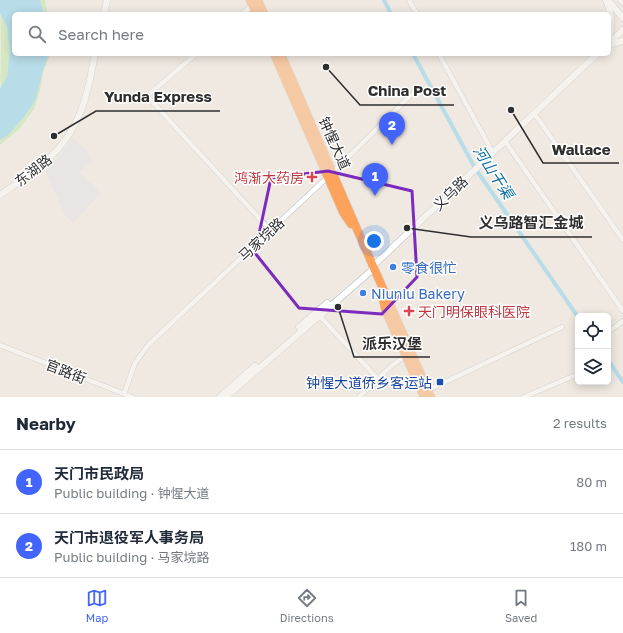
<!DOCTYPE html>
<meta charset="utf-8">
<style>
:root{--surface:#fff;--page:#f6f6f7;--text:#1f2937;--muted:#747a83;--line:#e0e1e3;--accent:#4264fb}
body{margin:0;font-family:"Golos Text","Noto Sans SC",sans-serif;background:var(--page);color:var(--text)}
.controls{position:absolute;right:12px;bottom:12px;display:grid;overflow:hidden;border-radius:6px;box-shadow:0 2px 10px #0003}
.controls button{width:36px;height:36px;display:grid;place-items:center;padding:0;border:0;border-bottom:1px solid var(--line);background:var(--surface);color:var(--text);font:20px sans-serif}
.you{position:absolute;left:374px;top:241px;width:14px;height:14px;margin:-10px;border:3px solid #fff;border-radius:50%;background:#1a73e8;box-shadow:0 0 0 6px #1a73e833}
.badge{display:grid;place-items:center;width:26px;height:26px;border-radius:50%;background:var(--accent);color:#fff;font-size:13px;font-weight:700}
.pin{position:absolute;translate:-50% -33px;filter:drop-shadow(0 1px 2px #0008)}
.pin::after{content:'';position:absolute;top:21px;width:14px;height:12px;background:inherit;clip-path:polygon(0 0,100% 0,50% 100%)}
.list{margin:0;padding:0;list-style:none}
h2{display:flex;justify-content:space-between;align-items:center;height:52px;margin:0;padding:0 16px;font-size:17px}
h2 small{font-size:13px;font-weight:400;color:var(--muted)}
.list li{display:grid;grid-template-columns:26px 1fr auto;gap:12px;align-items:center;box-sizing:border-box;height:64px;padding:0 16px;border-top:1px solid var(--line)}
.list b{display:block;font-size:15px;white-space:nowrap}
.list p{margin:0;font-size:13px;white-space:nowrap;color:var(--muted)}
.list em{font-size:13px;font-style:normal;color:var(--muted)}
.icon{flex:none;width:22px;height:22px;fill:none;stroke:currentColor;stroke-width:2;stroke-linecap:round;stroke-linejoin:round}
.map{position:relative;flex:none;width:623px;height:397px;overflow:hidden}
.search{position:absolute;background:var(--surface);box-shadow:0 2px 10px #0003;left:12px;right:12px;top:12px;height:44px;display:flex;align-items:center;gap:10px;box-sizing:border-box;padding:0 14px;border-radius:6px;color:var(--muted);font-size:15px}
.sheet{height:180px;background:var(--surface)}
nav{display:flex;justify-content:space-around;align-items:center;box-sizing:border-box;height:56px;border-top:1px solid var(--line);background:var(--surface);font-size:11px;color:var(--muted)}
nav a{display:grid;justify-items:center;gap:2px}
nav .on{color:var(--accent)}
.map>svg:first-child{display:block}
</style>
<div class="map">
<svg width="623" height="397" viewBox="0 0 623 397">
<rect width="100%" height="100%" fill="#efe9e1"/>
<!-- industrial -->
<polygon fill="#e3e1e8" points="73,138 85,149 93,160 80,173 101,193 73,223 65,215 45,171 56,160"/>
<!-- green -->
<polygon fill="#b6e59e" points="0,0 45,0 48,14 14,14 14,54 50,54 43,73 40,91 34,109 19,129 0,145 1,42"/>
<!-- water -->
<polygon fill="#75cff0" points="0,0 40,0 44,14 14,14 14,54 49,54 43,70 35,101 24,117 8,135 0,140 0,89 7,76 10,53 7,27 0,13"/>
<g fill="none" stroke-linecap="round" stroke-linejoin="round">
<!-- canal -->
<g stroke="#75cff0" stroke-width="4">
<polyline points="384,0 391,14"/>
<polyline points="413,54 475,168 578,317"/>
<polyline points="608,360 623,382"/>
</g>
<defs>
<g id="street">
<polyline points="409,0 417,14"/>
<polyline points="242,14 253,5"/>
<polyline points="196,54 147,96 270,230"/>
<polyline points="439,54 493,153"/>
<polyline points="534,113 623,240"/>
<polyline points="505,141 623,311"/>
<polyline points="318,314 378,379"/>
<polyline points="608,332 623,321"/>
<polyline points="0,345 132,397"/>
<polyline points="428,390 562,327"/>
<polyline points="124,394 135,363 149,344 333,172 413,93"/>
<polyline points="359,397 389,368 406,355"/>
<polyline points="524,397 578,374"/>
</g>
<g id="secondary">
<path d="M606,0c5,13 8,24 3,37"/>
<polyline points="608,0 623,18"/>
<polyline points="621,0 623,2"/>
<polyline points="104,14 107,0"/>
<polyline points="609,43 623,30"/>
<polyline points="609,45 623,41"/>
<path d="M0,195c33,-23 65,-42 80,-82 8,-18 11,-39 15,-59"/>
<polyline points="299,327 327,303"/>
<polyline points="220,397 255,366"/>
<polyline points="226,397 371,271 373,266 597,54"/>
</g>
<g id="highway">
<polyline points="250,0 256,14"/>
<polyline points="258,0 264,14"/>
<polyline points="274,54 343,212 351,224"/>
<polyline points="281,54 373,266 431,397"/>
<polyline points="383,299 386,312 424,397"/>
</g>
</defs>
<!-- street casing -->
<use href="#street" stroke="#b4b7c1" stroke-width="5.5"/>
<!-- secondary casing -->
<use href="#secondary" stroke="#b4b7c1" stroke-width="7"/>
<!-- highway casing -->
<use href="#highway" stroke="#c9c9c9" stroke-width="9"/>
<!-- street -->
<use href="#street" stroke="#fff" stroke-width="4.5"/>
<!-- secondary -->
<use href="#secondary" stroke="#fff" stroke-width="6"/>
<!-- highway -->
<use href="#highway" stroke="#ffa35c" stroke-width="8"/>
</g>
<!-- marked area -->
<path d="M0 0H623V397H0ZM328,171l84,20 5,86 -35,37 -83,-6 -44,-55 16,-75z" fill="#efe9e1" fill-opacity=".55" fill-rule="evenodd"/>
<path fill="none" stroke="#7b2cbf" stroke-width="3" stroke-linejoin="round" d="M328,171l84,20 5,86 -35,37 -83,-6 -44,-55 16,-75z"/>
<!-- markers -->
<g fill="#e0444e" stroke="#fff" stroke-width="1.5">
<path d="M310 171h4v4h4v4h-4v4h-4v-4h-4v-4h4z"/>
<path d="M407 305h4v4h4v4h-4v4h-4v-4h-4v-4h4z"/>
</g>
<g fill="#3f7fe0" stroke="#fff" stroke-width="1.5">
<circle cx="393" cy="267" r="4"/>
<circle cx="363" cy="293" r="4"/>
</g>
<rect fill="#1a4fb4" stroke="#fff" stroke-width="1.5" x="436" y="378" width="8" height="8" rx="2"/>
<g text-anchor="middle" dominant-baseline="central" stroke-width="3" stroke-linejoin="round" paint-order="stroke">
<!-- street labels -->
<g font-size="14" fill="#2e2e2e" stroke="#fff">
<text transform="translate(335 143) rotate(66)">钟惺大道</text>
<text transform="translate(33 170) rotate(-38)">东湖路</text>
<text transform="translate(450 193) rotate(-44)">义乌路</text>
<text transform="translate(261 239) rotate(-43)">马家垸路</text>
<text transform="translate(66 371) rotate(21)">官路街</text>
</g>
<!-- health labels -->
<g font-size="14" fill="#be3a42" stroke="#fff" text-anchor="end">
<text x="304" y="177">鸿渐大药房</text>
<text x="418" y="311" text-anchor="start">天门明保眼科医院</text>
</g>
<!-- shop labels -->
<g font-size="14" fill="#366cbe" stroke="#fff" text-anchor="start">
<text x="401" y="267">零食很忙</text>
<text x="371" y="293">Niuniu Bakery</text>
</g>
<!-- transit labels -->
<g font-size="14" fill="#164399" stroke="#fff" text-anchor="end">
<text x="432" y="382">钟惺大道侨乡客运站</text>
</g>
<!-- water labels -->
<g font-size="15" font-style="italic" fill="#0d6fa3" stroke="#fff">
<text transform="translate(494 172) rotate(57)">河山干渠</text>
</g>
</g>
<!-- callouts -->
<path fill="none" stroke="#2e2e2e" stroke-width="1.5" d="M326 67L360 105H454M54 136L96 111H220M511 110L543 163H619M407 228L471 237H592M338 307L354 357H430"/>
<g fill="#2e2e2e" stroke="#fff" stroke-width="1.5">
<circle cx="326" cy="67" r="4"/>
<circle cx="54" cy="136" r="4"/>
<circle cx="511" cy="110" r="4"/>
<circle cx="407" cy="228" r="4"/>
<circle cx="338" cy="307" r="4"/>
</g>
<g font-size="15" text-anchor="middle" font-weight="bold" fill="#2e2e2e" stroke="#fff" stroke-width="3" stroke-linejoin="round" paint-order="stroke">
<text x="407" y="96">China Post</text>
<text x="158" y="102">Yunda Express</text>
<text x="581" y="155">Wallace</text>
<text x="531" y="228">义乌路智汇金城</text>
<text x="392" y="349">派乐汉堡</text>
</g>
</svg>
<div class="controls">
<button><svg class="icon" aria-label="locate" viewBox="0 0 24 24"><circle cx="12" cy="12" r="6"/><path d="M12 2v4M12 18v4M2 12h4M18 12h4"/></svg></button>
<button><svg class="icon" aria-label="layers" viewBox="0 0 24 24"><path d="M12 4l9 5-9 5-9-5zM3 14l9 5 9-5"/></svg></button>
</div>
<div class="you"></div>
<div class="pin badge" style="left:375px;top:196px">1</div>
<div class="pin badge" style="left:392px;top:145px">2</div>
<div class="search"><svg class="icon" aria-label="search" viewBox="0 0 24 24"><circle cx="10" cy="10" r="6"/><path d="M15 15l6 6"/></svg>Search here</div>
</div>
<section class="sheet">
<h2>Nearby<small>2 results</small></h2>
<ul class="list">
<li><span class="badge">1</span><div><b>天门市民政局</b><p>Public building · 钟惺大道</p></div><em>80 m</em></li>
<li><span class="badge">2</span><div><b>天门市退役军人事务局</b><p>Public building · 马家垸路</p></div><em>180 m</em></li>
</ul>
</section>
<nav>
<a class="on"><svg class="icon" aria-label="map" viewBox="0 0 24 24"><path d="M3 6l6-2 6 2 6-2v14l-6 2-6-2-6 2zM9 4v14M15 6v14"/></svg>Map</a>
<a><svg class="icon" aria-label="directions" viewBox="0 0 24 24"><path d="M12 3l9 9-9 9-9-9zM9 14v-3h6M13 9l2 2-2 2"/></svg>Directions</a>
<a><svg class="icon" aria-label="saved" viewBox="0 0 24 24"><path d="M7 4h10v16l-5-4-5 4z"/></svg>Saved</a>
</nav>
